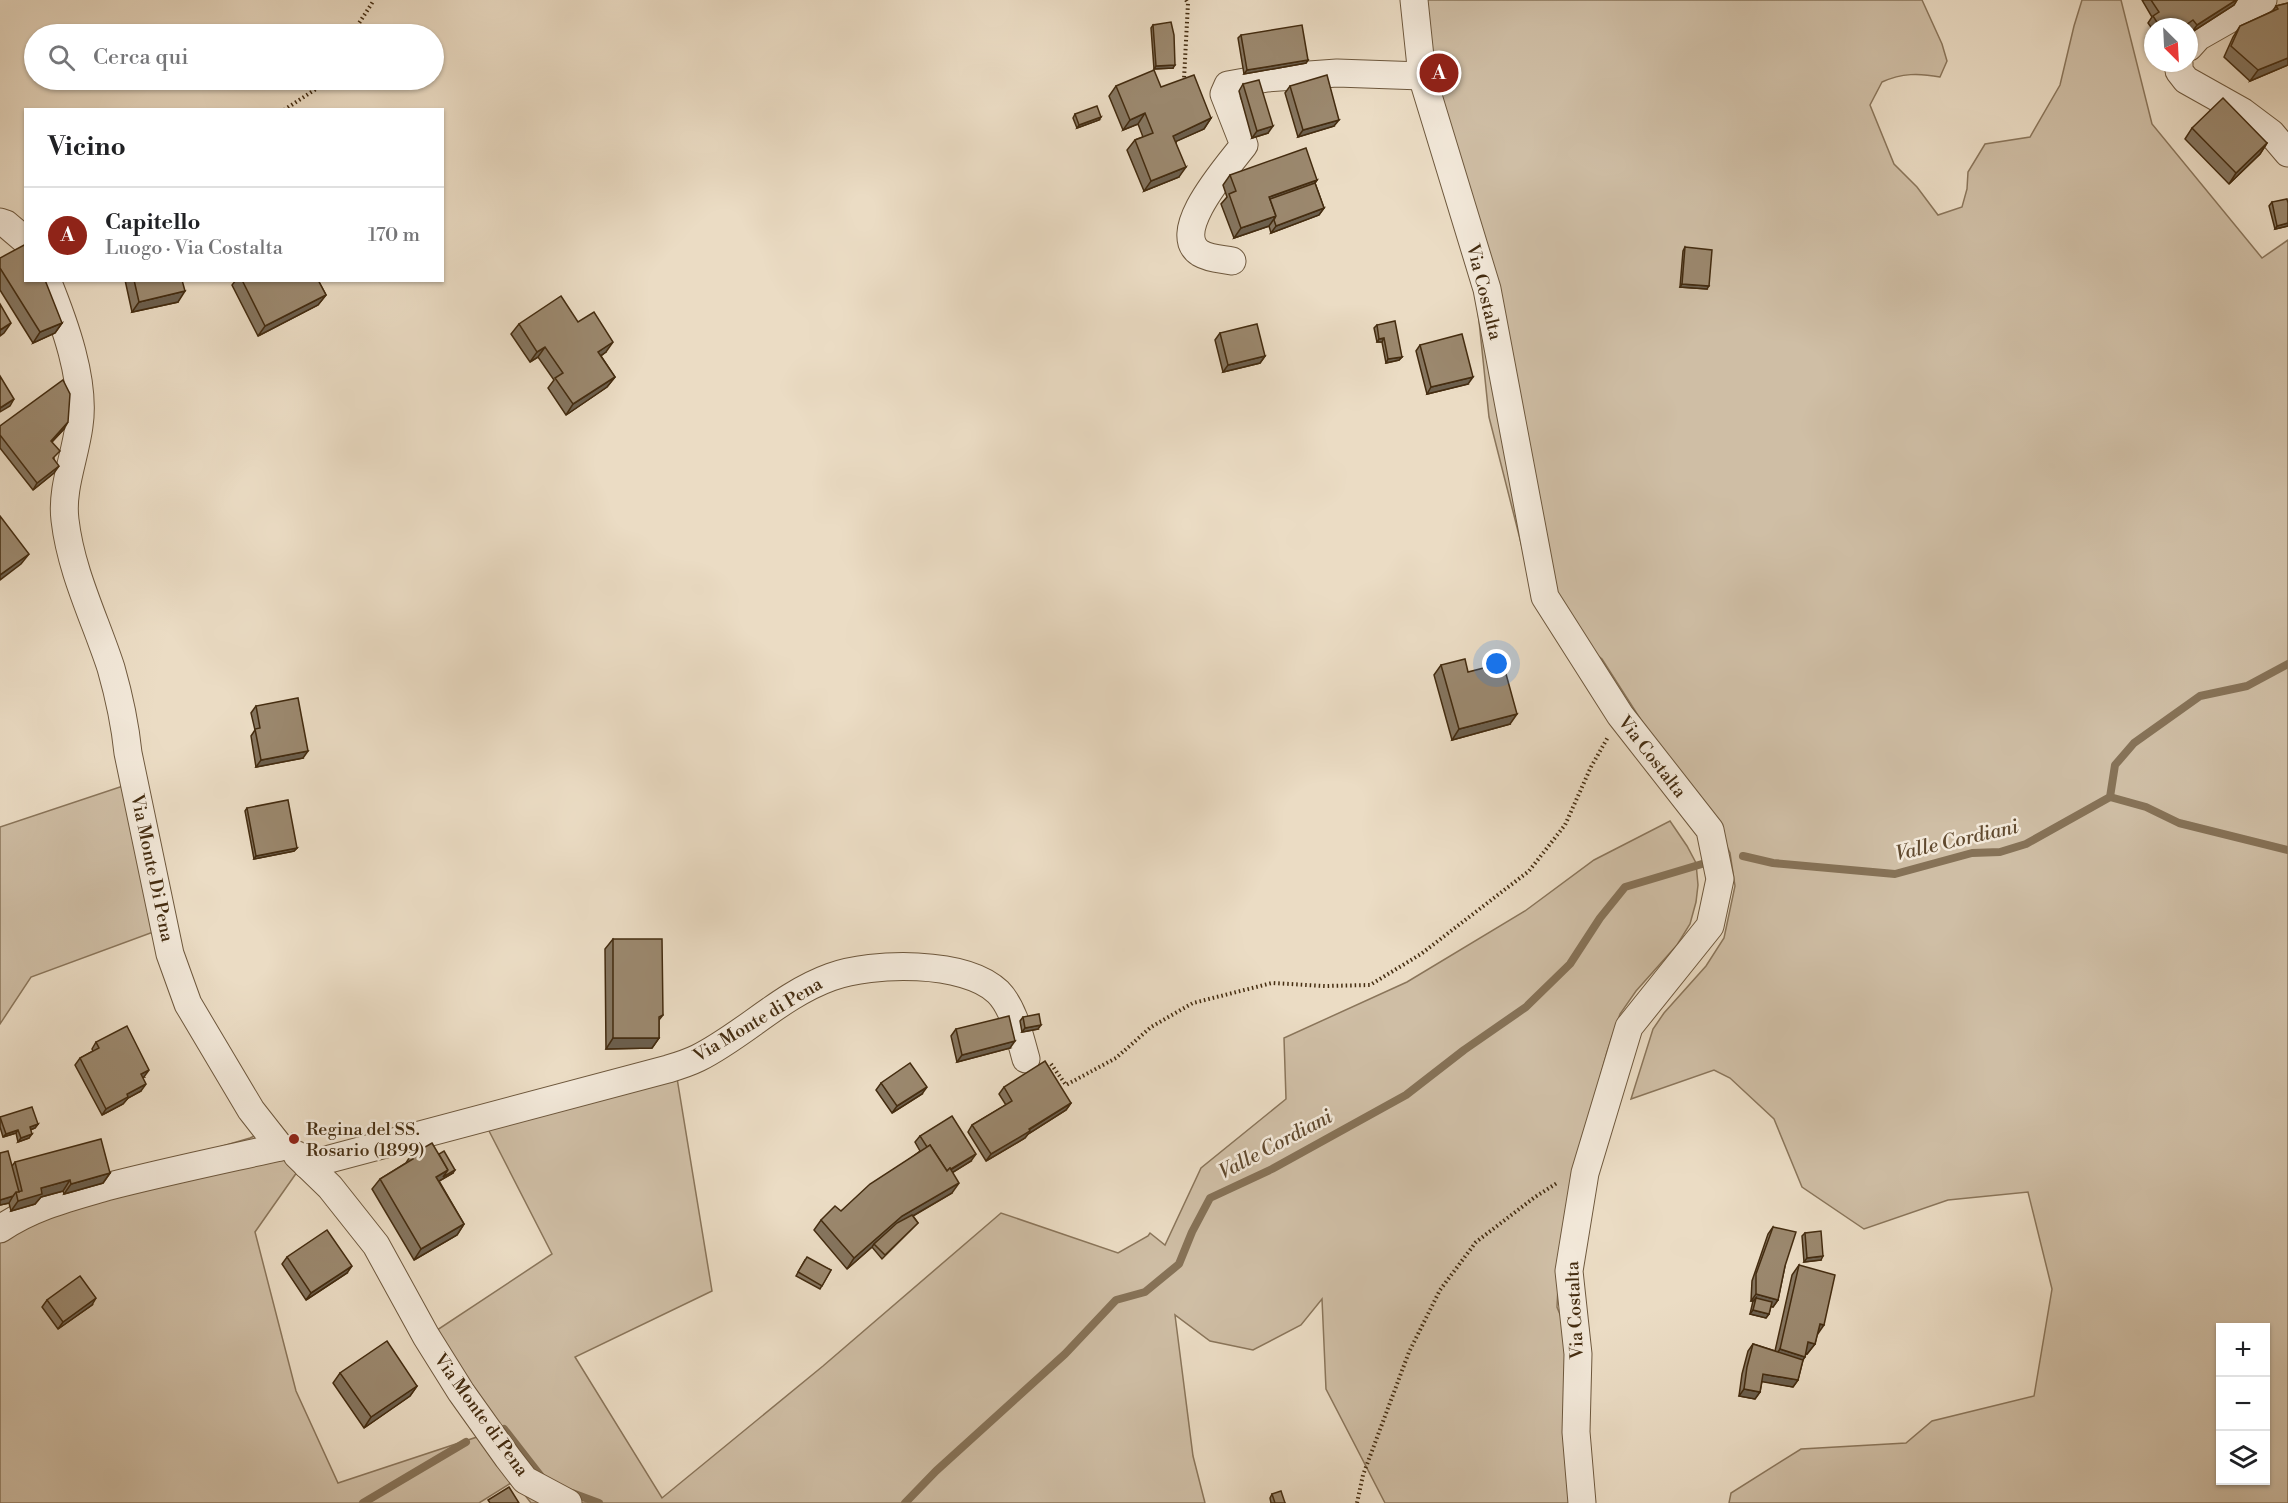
<!DOCTYPE html>
<html lang="it">
<meta charset="utf-8">
<style>
:root{--surface:#fff;--page:#f6f6f6;--text:#202124;--muted:#757577;--line:#e0e0e0;--accent:#8f2418}
body{margin:0;font-family:"Libre Bodoni",serif;background:var(--page);color:var(--text)}
.controls{position:absolute;right:18px;bottom:18px;display:grid;overflow:hidden;border-radius:0px;box-shadow:0 2px 4px #0004}
.controls button{width:54px;height:54px;display:grid;place-items:center;padding:0;border:0;border-bottom:2px solid var(--line);background:var(--surface);color:var(--text);font:30px sans-serif}
.compass{position:absolute;left:2144px;top:18px;width:54px;height:54px;border-radius:50%;background:var(--surface);box-shadow:0 2px 4px #0004;rotate:156deg}
.you{position:absolute;left:1497px;top:664px;width:21px;height:21px;margin:-15px;border:4px solid #fff;border-radius:50%;background:#1a73e8;box-shadow:0 0 0 9px #1a73e833}
.badge{display:grid;place-items:center;width:39px;height:39px;border-radius:50%;background:var(--accent);color:#fff;font-size:20px;font-weight:700}
.pin{position:absolute;translate:-50% -50%;border:3px solid #fff;box-shadow:0 2px 6px #0006}
.list{margin:0;padding:0;list-style:none}
h2{display:flex;justify-content:space-between;align-items:center;height:78px;margin:0;padding:0 24px;font-size:26px}
h2 small{font-size:20px;font-weight:400;color:var(--muted)}
.list li{display:grid;grid-template-columns:39px 1fr auto;gap:18px;align-items:center;box-sizing:border-box;height:96px;padding:0 24px;border-top:2px solid var(--line)}
.list b{display:block;font-size:22px;white-space:nowrap}
.list p{margin:0;font-size:20px;white-space:nowrap;color:var(--muted)}
.list em{font-size:20px;font-style:normal;color:var(--muted)}
.icon{flex:none;width:33px;height:33px;fill:none;stroke:currentColor;stroke-width:2;stroke-linecap:round;stroke-linejoin:round}
.map{position:relative;flex:none;width:2288px;height:1503px;overflow:hidden}
.search{position:absolute;background:var(--surface);box-shadow:0 2px 4px #0004;left:24px;top:24px;width:420px;height:66px;display:flex;align-items:center;gap:15px;box-sizing:border-box;padding:0 21px;border-radius:33px;color:var(--muted);font-size:22px}
.panel{position:absolute;background:var(--surface);box-shadow:0 2px 4px #0004;left:24px;top:108px;width:420px;height:174px;border-radius:0px}
.map>svg:first-child{display:block}
</style>
<div class="map">
<svg width="2288" height="1503" viewBox="0 0 2288 1503">
<rect width="100%" height="100%" fill="#ebdcc4"/>
<filter id="stains"><feTurbulence type="fractalNoise" baseFrequency=".00333" numOctaves="4"/><feColorMatrix values="0 0 0 0 .2 0 0 0 0 .09 0 0 0 0 .02 0 0 0 .5 -.17"/></filter>
<radialGradient id="worn" r=".72"><stop offset=".6" stop-color="#630" stop-opacity="0"/><stop offset="1" stop-color="#630" stop-opacity=".3"/></radialGradient>
<!-- green -->
<g fill="#cfbea5" stroke="#8a755a" stroke-width="1.5" fill-rule="evenodd">
<path d="M1409,0h513l20,44 5,17 -7,16c-21,-4 -38,-4 -58,5l-12,23 24,59 23,23 21,28 24,-8 5,-18 1,-17 17,-28 45,-7 30,-52 14,-59 8,-26h39l31,124 110,134 26,-18v1263h-559l2,-10 70,-44 105,-6 26,-22 102,-25 18,-107 -24,-97 -80,8 -84,29 -62,-42 -28,-68 -44,-41 -16,-8 -83,29 22,-70 11,-16 42,-47 18,-28 11,-52 -5,-33 -12,-25 -77,-108 -39,-61 -65,-53 -48,-189 -20,-192zM2220,1328h46v152h-46z"/>
<polygon points="126,785 156,931 31,977 0,1024 0,827"/>
<polygon points="1670,821 1687,846 1696,863 1698,885 1696,902 1690,924 1677,945 1636,991 1620,1014 1607,1052 1572,1180 1559,1268 1557,1307 1580,1363 1582,1503 1385,1503 1326,1389 1322,1299 1301,1325 1253,1350 1210,1341 1175,1315 1193,1456 1205,1503 531,1503 514,1481 479,1503 0,1503 0,1217 155,1166 250,1138 279,1124 289,1136 292,1133 299,1140 297,1143 309,1155 255,1232 296,1391 338,1483 489,1433 425,1338 552,1254 487,1127 676,1072 712,1291 575,1357 662,1498 823,1366 1001,1213 1118,1253 1148,1236 1150,1233 1165,1245 1201,1168 1286,1099 1284,1038 1407,982 1525,911 1594,860"/>
</g>
<g fill="none" stroke-linecap="round" stroke-linejoin="round">
<!-- stream -->
<g stroke="#867257" stroke-width="8">
<polyline points="2110,797 2146,807 2179,823 2288,850"/>
<polyline points="1743,856 1773,863 1895,874 1972,853 2000,852 2026,844 2110,797 2115,765 2134,743 2200,696 2247,686 2288,664"/>
<polyline points="504,1429 543,1479"/>
<polyline points="572,1493 599,1503"/>
<polyline points="363,1503 466,1442"/>
<polyline points="905,1503 936,1471 1065,1354 1116,1300 1145,1292 1179,1264 1192,1232 1210,1198 1272,1169 1406,1095 1464,1050 1526,1007 1570,964 1600,918 1625,887 1702,864"/>
</g>
<defs>
<g id="street">
<polyline points="1414,0 1422,76 1487,289 1545,597 1620,715 1710,830 1720,879 1710,926 1629,1027 1585,1173 1569,1271 1578,1354 1576,1432 1582,1503"/>
<polyline points="2189,47 2198,37 2263,0"/>
<polyline points="2179,63 2179,71 2186,80 2243,112 2271,133 2288,153"/>
<polyline points="0,222 6,224 26,241"/>
<path d="M1232,261c-10,-2 -22,-2 -32,-8 -32,-21 29,-88 44,-108l-20,-51 4,-9 39,-7 70,-5 85,3"/>
<path d="M47,280c17,42 39,101 32,146 -4,31 -18,63 -14,94 6,52 30,99 46,148 8,28 14,56 17,85l42,201 18,50 63,106 29,37"/>
<polyline points="297,1155 330,1187 376,1245 426,1336 461,1392 508,1458 525,1480 568,1503"/>
<path d="M307,1165l361,-96c10,-3 20,-6 30,-11 46,-23 83,-63 133,-81 41,-15 134,-17 167,15 16,16 22,46 28,67"/>
<path d="M0,1229c32,-22 68,-31 106,-42 58,-15 116,-27 174,-40"/>
</g>
</defs>
<!-- street casing -->
<use href="#street" stroke="#6e583d" stroke-width="29"/>
<!-- path -->
<g stroke="#442c10" stroke-width="4" stroke-dasharray="1.5 3" stroke-linecap="butt">
<polyline points="1186,0 1188,3 1184,79 1188,81"/>
<polyline points="352,34 374,0"/>
<polyline points="284,110 322,85 325,80"/>
<polyline points="1051,1064 1066,1085 1116,1058 1151,1027 1193,1003 1272,983 1325,986 1370,985 1421,954 1529,871 1565,825 1591,767 1608,737"/>
<polyline points="1357,1503 1363,1475 1409,1352 1440,1290 1476,1242 1535,1197 1557,1183"/>
</g>
<!-- street -->
<use href="#street" stroke="#f2e8d9" stroke-width="27"/>
</g>
<!-- wall -->
<g fill="#85755f" stroke="#442c10" stroke-width="1.5">
<polygon points="2142,0 2237,0 2234,5 2192,32 2189,27 2153,27 2153,30 2148,23 2152,17"/>
<polygon points="2288,3 2288,65 2250,81 2224,57 2233,37 2240,26 2273,11 2276,6"/>
<polygon points="1153,25 1173,68 1154,69 1151,28"/>
<polygon points="1241,35 1308,60 1306,63 1244,74 1238,38"/>
<polygon points="2152,46 2153,46 2153,56 2150,49"/>
<polygon points="1243,84 1268,133 1252,138 1239,91"/>
<polygon points="1116,86 1161,87 1211,118 1204,129 1176,141 1179,177 1144,191 1127,150 1135,140 1143,137 1138,124 1123,130 1109,96"/>
<polygon points="1290,86 1334,126 1298,137 1285,93"/>
<polygon points="1075,114 1099,120 1077,128 1073,118"/>
<polygon points="2192,128 2267,143 2260,154 2229,184 2185,139"/>
<polygon points="1230,175 1317,180 1315,183 1324,208 1319,215 1271,233 1269,226 1234,238 1221,204 1227,197 1223,185"/>
<polygon points="2272,202 2288,226 2275,229 2269,206"/>
<polygon points="1685,247 1707,289 1680,287 1683,251"/>
<polygon points="0,258 62,323 55,333 33,343 0,290"/>
<polygon points="125,280 182,280 178,302 132,312"/>
<polygon points="236,280 318,280 326,295 318,305 258,336 232,285"/>
<polygon points="578,322 606,352 601,356 615,377 607,387 566,415 548,388 554,380 538,357 530,362 511,334 519,324"/>
<polygon points="1377,325 1402,357 1399,360 1386,363 1382,342 1377,342 1374,328"/>
<polygon points="1220,333 1265,356 1260,363 1223,372 1215,340"/>
<polygon points="1420,345 1468,384 1427,394 1416,351"/>
<polygon points="0,426 64,429 52,442 54,459 54,473 33,490 0,448"/>
<polygon points="1441,665 1468,672 1510,724 1452,740 1434,675"/>
<polygon points="256,706 303,758 256,767 251,736 255,730 251,713"/>
<polygon points="247,808 297,848 294,851 254,859 245,811"/>
<polygon points="613,939 663,1015 659,1020 659,1038 652,1048 606,1049 605,949"/>
<polygon points="1023,1017 1038,1029 1022,1032 1020,1021"/>
<polygon points="956,1029 1010,1048 957,1062 951,1036"/>
<polygon points="96,1042 144,1077 143,1077 141,1091 128,1098 123,1104 102,1115 75,1065 80,1058 93,1051 92,1049"/>
<polygon points="881,1083 922,1094 892,1113 876,1090"/>
<polygon points="1004,1087 1071,1103 1066,1110 1028,1134 1025,1138 986,1161 968,1132 972,1125 1006,1105 999,1094"/>
<polygon points="0,1117 38,1124 35,1128 30,1130 29,1138 18,1142 16,1133 3,1137 0,1127"/>
<polygon points="920,1136 971,1161 953,1172 952,1193 913,1216 918,1223 882,1259 872,1247 847,1269 814,1230 821,1220 841,1211 920,1151 915,1142"/>
<polygon points="0,1153 12,1166 15,1162 110,1173 103,1183 64,1194 63,1191 41,1197 35,1204 11,1211 9,1203 0,1205"/>
<polygon points="439,1154 453,1173 439,1181 464,1224 457,1235 414,1260 372,1189 380,1179 406,1163 411,1155"/>
<polygon points="1773,1227 1785,1266 1778,1300 1773,1307 1771,1306 1769,1314 1766,1318 1750,1314 1753,1301 1751,1301 1752,1281 1768,1234"/>
<polygon points="1805,1233 1821,1260 1804,1262 1802,1236"/>
<polygon points="287,1257 347,1273 306,1300 282,1264"/>
<polygon points="805,1260 831,1270 820,1289 796,1276"/>
<polygon points="1799,1265 1817,1335 1815,1344 1807,1354 1806,1354 1803,1360 1798,1380 1793,1387 1762,1381 1760,1392 1755,1399 1739,1396 1742,1374 1748,1351 1753,1344 1775,1351 1792,1275"/>
<polygon points="47,1300 92,1305 58,1329 42,1307"/>
<polygon points="340,1373 417,1386 410,1396 364,1428 333,1383"/>
<polygon points="1272,1494 1285,1503 1271,1503 1270,1498"/>
</g>
<!-- shaded-wall -->
<g fill="#6c5f4d" stroke="#442c10" stroke-width="1.5">
<polygon points="2236,0 2237,0 2234,5 2192,32 2197,25"/>
<polygon points="2288,58 2288,65 2250,81 2258,70"/>
<polygon points="1308,60 1306,63 1244,74 1247,70"/>
<polygon points="1175,65 1173,68 1154,69 1156,66"/>
<polygon points="1145,113 1138,124 1123,130 1130,120"/>
<polygon points="1101,117 1099,120 1077,128 1079,125"/>
<polygon points="1211,118 1204,129 1166,146 1173,136"/>
<polygon points="1339,120 1334,126 1298,137 1303,130"/>
<polygon points="1273,126 1268,133 1252,138 1257,131"/>
<polygon points="2267,143 2260,154 2229,184 2236,173"/>
<polygon points="1186,167 1179,177 1144,191 1151,181"/>
<polygon points="1317,180 1310,190 1268,205 1269,197"/>
<polygon points="1324,208 1319,215 1271,233 1276,226"/>
<polygon points="1276,216 1269,226 1234,238 1241,228"/>
<polygon points="2288,223 2288,226 2275,229 2277,226"/>
<polygon points="1682,284 1709,286 1707,289 1680,287"/>
<polygon points="185,291 178,302 132,312 139,302"/>
<polygon points="326,295 318,305 258,336 265,326"/>
<polygon points="11,323 4,333 0,336 0,330"/>
<polygon points="62,323 55,333 33,343 40,332"/>
<polygon points="1384,338 1382,342 1377,342 1379,339"/>
<polygon points="613,342 606,352 591,362 598,352"/>
<polygon points="545,347 538,357 530,362 537,352"/>
<polygon points="1265,356 1260,363 1223,372 1228,365"/>
<polygon points="1402,357 1399,360 1386,363 1388,359"/>
<polygon points="615,377 607,387 566,415 573,404"/>
<polygon points="1473,377 1468,384 1427,394 1431,387"/>
<polygon points="14,399 10,406 0,412 0,408"/>
<polygon points="68,422 64,429 46,448 51,441"/>
<polygon points="59,466 54,473 33,490 37,483"/>
<polygon points="29,554 21,564 0,580 0,575"/>
<polygon points="1517,714 1510,724 1452,740 1459,729"/>
<polygon points="308,751 303,758 256,767 261,760"/>
<polygon points="297,848 294,851 254,859 256,856"/>
<polygon points="1041,1025 1038,1029 1022,1032 1025,1028"/>
<polygon points="613,1038 659,1038 652,1048 606,1049"/>
<polygon points="1015,1041 1010,1048 957,1062 962,1055"/>
<polygon points="149,1070 144,1077 136,1081 141,1074"/>
<polygon points="146,1084 141,1091 128,1098 123,1104 102,1115 106,1109 127,1094"/>
<polygon points="927,1087 922,1094 892,1113 897,1106"/>
<polygon points="1071,1103 1066,1110 1028,1134 1025,1138 986,1161 991,1154"/>
<polygon points="38,1124 35,1128 27,1131 30,1127"/>
<polygon points="18,1130 16,1133 3,1137 6,1134"/>
<polygon points="32,1134 29,1138 18,1142 21,1138"/>
<polygon points="976,1154 971,1161 939,1181 944,1174"/>
<polygon points="448,1170 455,1170 453,1173 429,1187 436,1177"/>
<polygon points="110,1173 103,1183 64,1194 71,1184"/>
<polygon points="70,1180 63,1191 41,1197 35,1204 11,1211 18,1201 41,1188"/>
<polygon points="959,1183 952,1193 895,1226 874,1244 872,1247 847,1269 854,1258 902,1216"/>
<polygon points="13,1196 9,1203 0,1205 0,1200"/>
<polygon points="464,1224 457,1235 414,1260 421,1249"/>
<polygon points="1823,1256 1821,1260 1804,1262 1807,1258"/>
<polygon points="352,1266 347,1273 306,1300 311,1293"/>
<polygon points="1756,1294 1778,1300 1773,1307 1755,1302 1756,1298 1753,1301 1751,1301"/>
<polygon points="96,1298 92,1305 58,1329 63,1322"/>
<polygon points="1753,1310 1769,1314 1766,1318 1750,1314"/>
<polygon points="1820,1324 1824,1325 1817,1335"/>
<polygon points="1808,1342 1815,1344 1807,1354 1801,1352"/>
<polygon points="1780,1349 1805,1357 1798,1367 1773,1359"/>
<polygon points="1763,1374 1798,1380 1793,1387 1758,1381"/>
<polygon points="417,1386 410,1396 364,1428 371,1417"/>
<polygon points="1744,1389 1760,1392 1755,1399 1739,1396"/>
</g>
<!-- building -->
<g fill="#9b886e" stroke="#442c10" stroke-width="1.5">
<polygon points="2151,0 2236,0 2197,25 2193,20 2186,25 2187,27 2160,27 2153,16 2159,12"/>
<polygon points="2288,3 2288,58 2258,70 2231,46 2240,26 2278,9 2276,6"/>
<polygon points="1171,22 1174,35 1175,65 1156,66 1153,25"/>
<polygon points="1302,25 1308,60 1247,70 1241,35"/>
<polygon points="1154,70 1161,87 1194,75 1211,118 1173,136 1186,167 1151,181 1135,140 1153,133 1145,113 1130,120 1116,86"/>
<polygon points="1327,75 1339,120 1303,130 1290,86"/>
<polygon points="1259,80 1273,126 1257,131 1243,84"/>
<polygon points="2223,98 2267,143 2236,173 2192,128"/>
<polygon points="1097,106 1101,117 1079,125 1075,114"/>
<polygon points="1306,148 1317,180 1269,197 1276,216 1241,228 1229,194 1236,191 1230,175"/>
<polygon points="1315,183 1324,208 1276,226 1274,220 1276,216 1270,199"/>
<polygon points="2287,199 2288,203 2288,223 2277,226 2272,202"/>
<polygon points="26,244 26,280 45,280 62,323 40,332 0,268 0,258"/>
<polygon points="1685,247 1712,250 1709,286 1682,284"/>
<polygon points="134,280 182,280 185,291 139,302"/>
<polygon points="242,280 318,280 326,295 265,326"/>
<polygon points="561,296 578,322 594,312 613,342 598,352 615,377 573,404 555,378 563,373 545,347 537,352 519,324"/>
<polygon points="0,304 11,323 0,330"/>
<polygon points="1395,321 1402,357 1388,359 1384,338 1379,339 1377,325"/>
<polygon points="1257,324 1265,356 1228,365 1220,333"/>
<polygon points="1462,334 1473,377 1431,387 1420,345"/>
<polygon points="0,376 14,399 0,408"/>
<polygon points="63,380 70,394 68,422 51,441 60,451 53,458 59,466 37,483 0,435 0,426"/>
<polygon points="0,516 29,554 0,575"/>
<polygon points="1465,659 1468,672 1503,663 1517,714 1459,729 1441,665"/>
<polygon points="298,698 308,751 261,760 255,729 260,728 256,706"/>
<polygon points="288,800 297,848 256,856 247,808"/>
<polygon points="613,939 662,939 663,1015 659,1017 659,1038 613,1038"/>
<polygon points="1039,1014 1041,1025 1025,1028 1023,1017"/>
<polygon points="1009,1016 1015,1041 962,1055 956,1029"/>
<polygon points="127,1026 149,1070 141,1074 146,1084 127,1094 128,1097 106,1109 80,1058 99,1048 96,1042"/>
<polygon points="1045,1061 1071,1103 1029,1129 1030,1131 991,1154 972,1125 1012,1101 1004,1087"/>
<polygon points="910,1063 927,1087 897,1106 881,1083"/>
<polygon points="32,1107 38,1124 30,1127 32,1134 21,1138 18,1130 6,1134 0,1117"/>
<polygon points="952,1116 976,1154 951,1169 950,1168 947,1171 930,1145 927,1147 920,1136"/>
<polygon points="101,1139 110,1173 71,1184 70,1180 41,1188 42,1194 18,1201 16,1192 22,1191 15,1162"/>
<polygon points="432,1143 448,1170 436,1177 464,1224 421,1249 380,1179 413,1159 411,1155"/>
<polygon points="930,1145 947,1171 950,1168 959,1183 902,1216 854,1258 821,1220 835,1206 841,1211 870,1184"/>
<polygon points="8,1151 19,1192 16,1192 13,1196 0,1200 0,1153"/>
<polygon points="444,1151 455,1170 443,1177 448,1170 439,1154"/>
<polygon points="912,1215 918,1223 885,1255 874,1244 897,1223"/>
<polygon points="1773,1227 1796,1232 1785,1266 1778,1300 1756,1294 1756,1274"/>
<polygon points="327,1230 352,1266 311,1293 287,1257"/>
<polygon points="1821,1231 1823,1256 1807,1258 1805,1233"/>
<polygon points="807,1257 831,1270 822,1286 798,1272"/>
<polygon points="1799,1265 1835,1275 1824,1325 1820,1324 1815,1344 1808,1342 1805,1357 1780,1349"/>
<polygon points="80,1276 96,1298 63,1322 47,1300"/>
<polygon points="1756,1298 1772,1302 1769,1314 1753,1310"/>
<polygon points="387,1341 417,1386 371,1417 340,1373"/>
<polygon points="1753,1344 1803,1360 1798,1380 1763,1374 1760,1392 1744,1389 1747,1367"/>
<polygon points="509,1487 519,1503 490,1503 488,1500"/>
<polygon points="1281,1491 1285,1503 1275,1503 1272,1494"/>
</g>
<!-- markers -->
<circle fill="#8f2418" stroke="#f2e8d9" stroke-width="2" cx="294" cy="1139" r="6"/>
<g text-anchor="middle" dominant-baseline="central" stroke-width="5" stroke-linejoin="round" paint-order="stroke">
<!-- street labels -->
<g font-size="18" fill="#442c10" stroke="#f2e8d9">
<text transform="translate(1484 292) rotate(76)">Via Costalta</text>
<text transform="translate(1652 757) rotate(52)">Via Costalta</text>
<text transform="translate(152 868) rotate(78)">Via Monte Di Pena</text>
<text transform="translate(758 1020) rotate(-31)">Via Monte di Pena</text>
<text transform="translate(1575 1310) rotate(-93)">Via Costalta</text>
<text transform="translate(481 1415) rotate(54)">Via Monte di Pena</text>
</g>
<!-- poi labels -->
<g font-size="18" fill="#442c10" stroke="#f2e8d9" text-anchor="start">
<text x="306" y="1129">Regina del SS.<tspan x="306" dy="21">Rosario (1899)</tspan></text>
</g>
<!-- water labels -->
<g font-size="20" font-style="italic" fill="#60492e" stroke="#f2e8d9">
<text transform="translate(1957 841) rotate(-13)">Valle Cordiani</text>
<text transform="translate(1276 1145) rotate(-28)">Valle Cordiani</text>
</g>
</g>
<rect width="100%" height="100%" filter="url(#stains)"/>
<rect width="100%" height="100%" fill="url(#worn)"/>
</svg>
<div class="controls">
<button>+</button>
<button>−</button>
<button><svg class="icon" aria-label="layers" viewBox="0 0 24 24"><path d="M12 4l9 5-9 5-9-5zM3 14l9 5 9-5"/></svg></button>
</div>
<svg class="compass" viewBox="-18 -18 36 36"><path d="M0-13l5 13h-10z" fill="#e53935"/><path d="M0 13l5-13h-10z" fill="#757577"/></svg>
<div class="you"></div>
<div class="pin badge" style="left:1439px;top:73px">A</div>
<div class="search"><svg class="icon" aria-label="search" viewBox="0 0 24 24"><circle cx="10" cy="10" r="6"/><path d="M15 15l6 6"/></svg>Cerca qui</div>
<section class="panel">
<h2>Vicino<small></small></h2>
<ul class="list">
<li><span class="badge">A</span><div><b>Capitello</b><p>Luogo · Via Costalta</p></div><em>170 m</em></li>
</ul>
</section>
</div>
